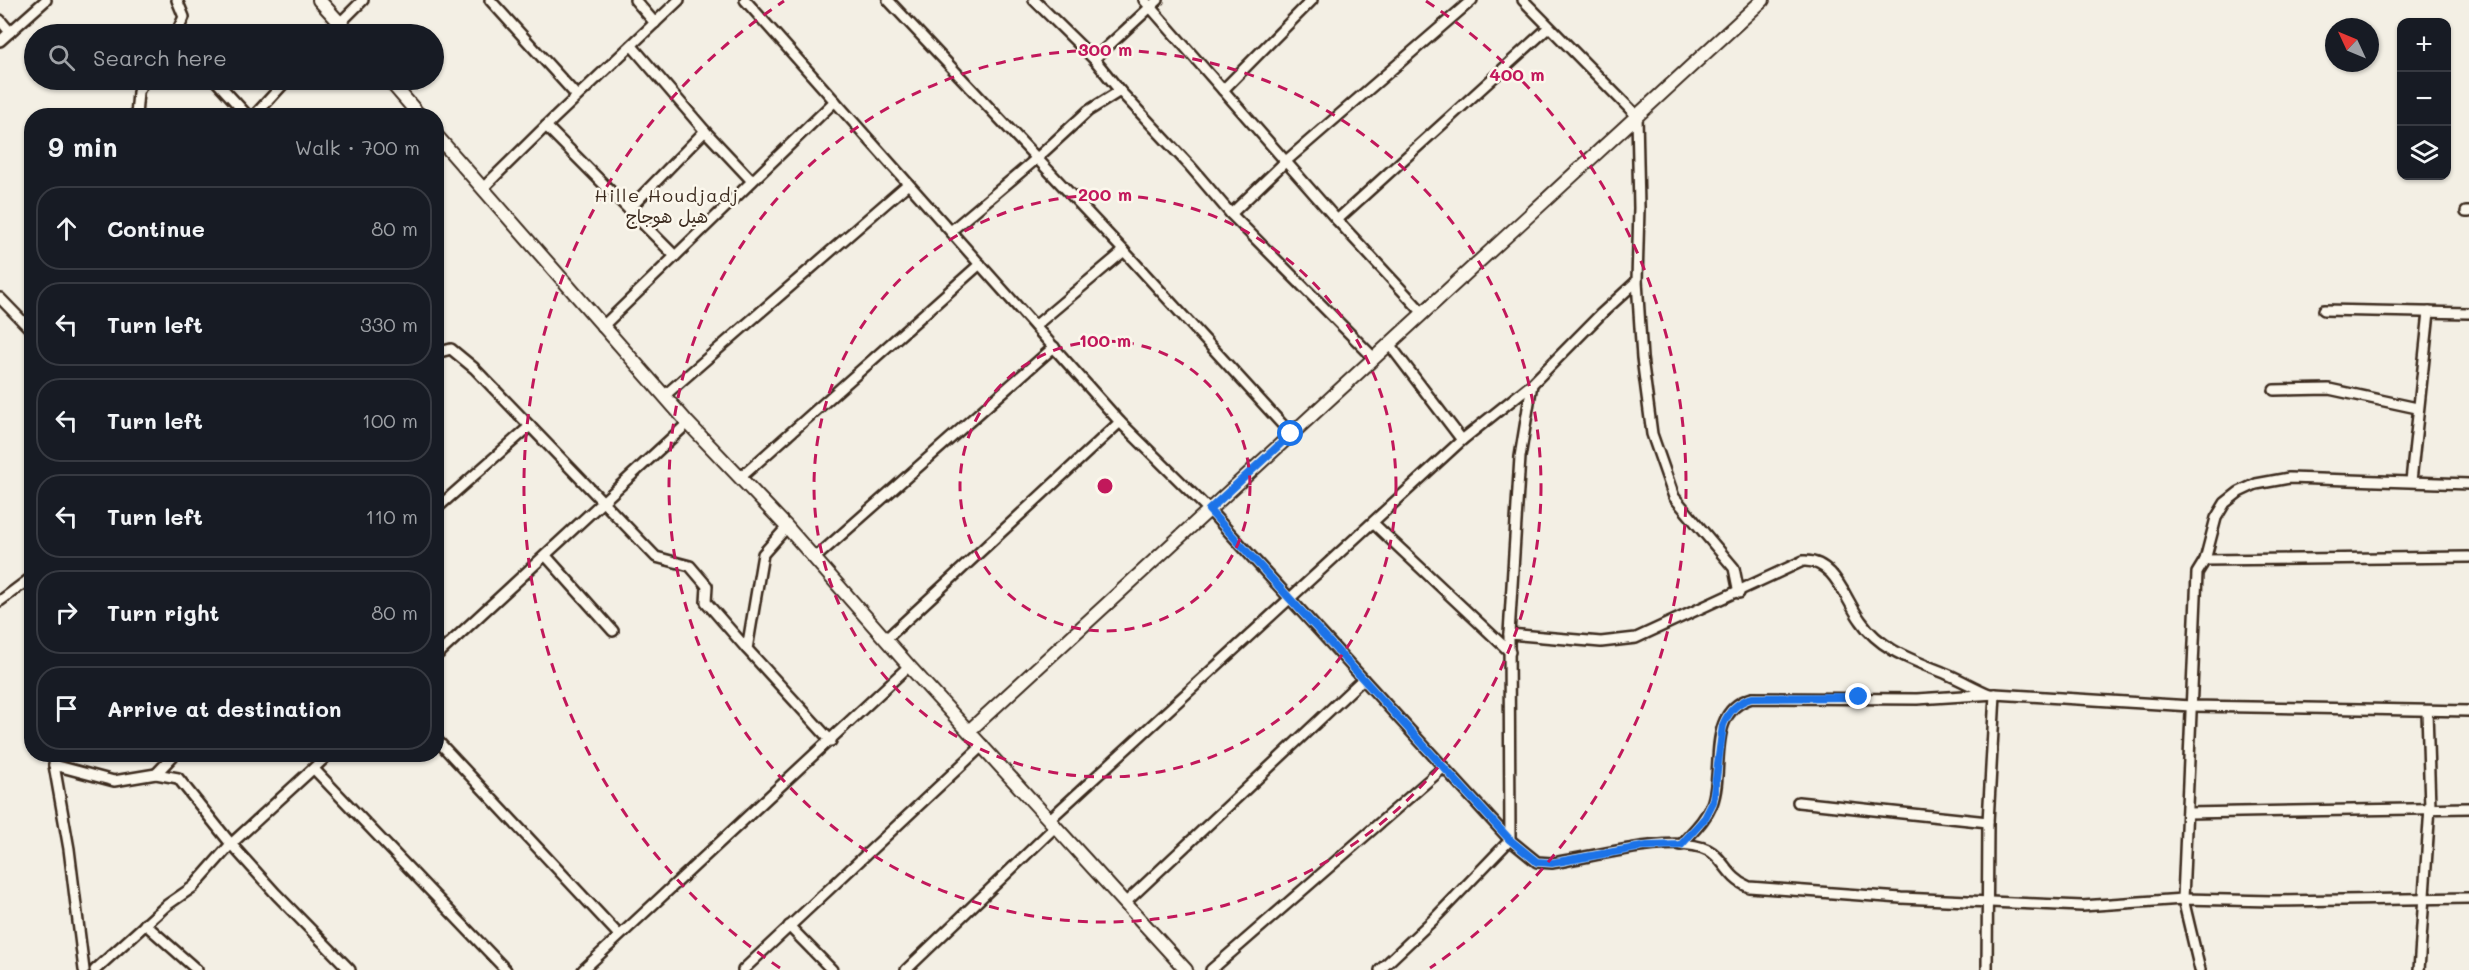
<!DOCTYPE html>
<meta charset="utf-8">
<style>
:root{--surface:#171b24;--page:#242831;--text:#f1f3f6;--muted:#9ea1a6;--line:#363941}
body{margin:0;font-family:Mali,"Playpen Sans Arabic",sans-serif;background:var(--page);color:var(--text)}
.controls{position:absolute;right:18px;top:18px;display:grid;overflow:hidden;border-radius:12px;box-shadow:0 2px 4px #0004}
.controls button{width:54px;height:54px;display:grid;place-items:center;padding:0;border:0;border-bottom:2px solid var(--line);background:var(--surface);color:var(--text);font:30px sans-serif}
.compass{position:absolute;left:2325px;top:18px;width:54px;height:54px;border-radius:50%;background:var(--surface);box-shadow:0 2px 4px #0004;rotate:314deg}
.stop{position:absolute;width:18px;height:18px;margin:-14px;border:4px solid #1a73e8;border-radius:50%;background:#fff}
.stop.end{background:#1a73e8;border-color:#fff;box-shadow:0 2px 6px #0008}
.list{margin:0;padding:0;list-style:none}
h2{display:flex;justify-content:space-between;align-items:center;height:78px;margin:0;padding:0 24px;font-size:26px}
h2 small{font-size:20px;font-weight:400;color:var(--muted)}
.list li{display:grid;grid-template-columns:39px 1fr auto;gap:18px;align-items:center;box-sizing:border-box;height:84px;margin:0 12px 12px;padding:0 12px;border:2px solid var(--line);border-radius:24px}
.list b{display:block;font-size:22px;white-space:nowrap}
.list em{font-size:20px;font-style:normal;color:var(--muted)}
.icon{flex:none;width:33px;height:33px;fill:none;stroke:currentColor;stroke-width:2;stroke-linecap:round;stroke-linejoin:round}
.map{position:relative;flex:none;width:2469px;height:970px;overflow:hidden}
.search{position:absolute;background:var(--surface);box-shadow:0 2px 4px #0004;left:24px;top:24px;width:420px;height:66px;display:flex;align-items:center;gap:15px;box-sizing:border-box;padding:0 21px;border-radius:33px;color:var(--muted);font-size:22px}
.panel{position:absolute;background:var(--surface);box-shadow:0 2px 4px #0004;left:24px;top:108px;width:420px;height:654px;border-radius:24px}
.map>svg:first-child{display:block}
</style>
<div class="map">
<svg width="2469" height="970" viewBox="0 0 2469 970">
<rect width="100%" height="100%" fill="#f3efe4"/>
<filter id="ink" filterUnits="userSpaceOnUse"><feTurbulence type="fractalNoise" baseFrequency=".0167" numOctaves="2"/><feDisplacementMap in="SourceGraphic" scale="12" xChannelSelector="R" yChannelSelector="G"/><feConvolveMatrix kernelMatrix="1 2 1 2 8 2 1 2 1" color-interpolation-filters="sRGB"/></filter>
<g filter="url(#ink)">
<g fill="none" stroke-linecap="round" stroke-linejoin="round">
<defs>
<g id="street">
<polyline points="490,0 577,96"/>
<polyline points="635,0 655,23"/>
<path d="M745,0l375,422 89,88 301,330 27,22 15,1c37,-5 124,-30 156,-13 16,8 19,28 41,37l152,11 181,8 101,-7 89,2 197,-3"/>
<polyline points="888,0 1124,251 1291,434"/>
<polyline points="1034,0 1094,59 1120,91 1190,166 1231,214 1374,358"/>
<polyline points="1144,0 1337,220 1423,313"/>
<polyline points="0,20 10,32"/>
<polyline points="176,34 184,17 177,0"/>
<polyline points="232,34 235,32"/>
<polyline points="329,34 363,0"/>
<polyline points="0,41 46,0"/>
<polyline points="632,46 705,131 752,181"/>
<polyline points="1094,59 1158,0"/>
<polyline points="215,80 248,116"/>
<polyline points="1223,90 1312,0"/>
<polyline points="136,116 138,92 144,80"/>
<polyline points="254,116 287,80"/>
<polyline points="546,126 675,256"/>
<polyline points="483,188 546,126 679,0"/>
<polyline points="629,209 705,131"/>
<polyline points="2466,212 2469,212"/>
<polyline points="1231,214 1286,161 1472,0"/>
<polyline points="1337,220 1548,28"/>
<polyline points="952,230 1036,159 1088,111 1120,91"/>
<polyline points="1637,281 1642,358 1652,434 1674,497 1734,568 1739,593"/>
<polyline points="0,298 32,331"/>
<polyline points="2324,310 2469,313"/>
<polyline points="1035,326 1124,251"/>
<polyline points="602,327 835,101"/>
<polyline points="1389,344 1462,440"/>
<polyline points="436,353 451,349 474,368 656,557 690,566 707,586 706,602 747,649"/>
<polyline points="2274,390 2329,389 2417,408"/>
<polyline points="664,396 908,184"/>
<polyline points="740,478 980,264"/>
<polyline points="2411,481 2429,312"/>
<polyline points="436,509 530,426"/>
<polyline points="1373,523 1510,652"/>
<polyline points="787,527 763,554 747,649 831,741"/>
<polyline points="546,556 613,631"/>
<polyline points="815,558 1054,347"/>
<polyline points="2205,560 2469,557"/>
<polyline points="0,601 32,577"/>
<path d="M1509,634l92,8 35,-4 167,-77c32,-2 42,39 58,60 20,30 55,40 86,53 14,6 28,14 42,20"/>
<polyline points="886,639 1120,422"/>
<polyline points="436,656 688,423"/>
<polyline points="436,739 619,935"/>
<polyline points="56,754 54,765 69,849 84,970"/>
<polyline points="54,765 114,781 156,774 178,778 231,844 276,894 350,970"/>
<polyline points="314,769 506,970"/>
<polyline points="156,774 175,754"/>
<polyline points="1798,802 1988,822"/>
<polyline points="2187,813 2469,808"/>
<polyline points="1050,819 1462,440 1532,384 1601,314 1637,281 1639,208 1637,116 1523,0"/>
<path d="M1681,845c11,-13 24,-24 31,-41 13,-34 -7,-93 40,-106l165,1 78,-5 196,12 278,5"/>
<polyline points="1125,903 1363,679"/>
<polyline points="145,924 197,970"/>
<polyline points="789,926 832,970"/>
<polyline points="95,970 167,905 193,887 231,844 329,754"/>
<polyline points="583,970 909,666"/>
<polyline points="743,970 983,745"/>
<polyline points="906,970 1056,826"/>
<polyline points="1211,970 1444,767"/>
<polyline points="1380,970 1434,919 1510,840 1509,634 1520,457 1532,384"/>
<polyline points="1987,970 1988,822 1995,694"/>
<polyline points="2200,970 2183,899 2197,573 2205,560 2216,518 2225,503 2239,492 2256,484 2289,478 2469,484"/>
<polyline points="2419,970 2430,807 2427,711"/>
</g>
<g id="secondary">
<polyline points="319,0 350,34"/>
<polyline points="389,80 420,116"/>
<polyline points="436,135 688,423 787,527 909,666 1186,970"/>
<polyline points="969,731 1763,0"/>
</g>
</defs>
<!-- street casing -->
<use href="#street" stroke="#3b2a1e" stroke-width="14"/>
<!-- secondary casing -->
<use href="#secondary" stroke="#3b2a1e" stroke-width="16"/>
<!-- street -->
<use href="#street" stroke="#fbf7ec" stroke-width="9"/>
<!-- secondary -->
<use href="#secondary" stroke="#fbf7ec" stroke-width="12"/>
</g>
</g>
<g fill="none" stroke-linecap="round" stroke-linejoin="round" filter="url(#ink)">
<!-- route -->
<path stroke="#1a73e8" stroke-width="8" d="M1291,434l-82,76 301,330 27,22 15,1 95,-17 34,-1 24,-27 8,-16 10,-77c6,-14 14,-23 29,-27l107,-1"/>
</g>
<!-- distance rings -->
<g fill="none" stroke="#c2185b" stroke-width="3" stroke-dasharray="10 8">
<circle cx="1105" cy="486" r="145"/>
<circle cx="1105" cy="486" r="291"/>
<circle cx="1105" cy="486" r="436"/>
<path d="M780 968A582 582 0 0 1 784 1M1426 1A582 582 0 0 1 1430 968"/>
</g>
<g text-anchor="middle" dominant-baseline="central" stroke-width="5" stroke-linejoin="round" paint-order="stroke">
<!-- neighbourhood labels -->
<g font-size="18" letter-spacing="1.5" fill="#3b2a1e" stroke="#fbf7ec">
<text x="667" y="195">Hille Houdjadj<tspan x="667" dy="21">هيل هوجاج</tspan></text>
</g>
</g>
<circle cx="1105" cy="486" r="9" fill="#c2185b" stroke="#fbf7ec" stroke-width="3"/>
<g font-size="18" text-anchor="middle" font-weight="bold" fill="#c2185b" stroke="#fbf7ec" stroke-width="5" stroke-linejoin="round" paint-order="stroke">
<text x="1105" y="56">300 m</text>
<text x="1517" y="81">400 m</text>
<text x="1105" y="201">200 m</text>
<text x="1105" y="347">100 m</text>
</g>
</svg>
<div class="controls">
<button>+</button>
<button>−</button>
<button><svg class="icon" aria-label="layers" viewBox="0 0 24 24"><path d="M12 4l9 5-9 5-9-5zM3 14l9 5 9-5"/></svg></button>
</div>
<svg class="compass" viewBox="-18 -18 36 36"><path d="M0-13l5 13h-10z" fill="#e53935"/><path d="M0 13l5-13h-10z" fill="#9ea1a6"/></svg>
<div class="stop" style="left:1291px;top:434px"></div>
<div class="stop end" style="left:1859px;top:697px"></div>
<div class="search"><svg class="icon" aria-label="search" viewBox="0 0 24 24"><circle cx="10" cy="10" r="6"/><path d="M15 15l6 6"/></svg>Search here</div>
<section class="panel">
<h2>9 min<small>Walk · 700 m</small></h2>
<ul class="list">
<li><svg class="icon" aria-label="ahead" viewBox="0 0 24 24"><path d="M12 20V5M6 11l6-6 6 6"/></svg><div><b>Continue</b></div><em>80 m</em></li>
<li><svg class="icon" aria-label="left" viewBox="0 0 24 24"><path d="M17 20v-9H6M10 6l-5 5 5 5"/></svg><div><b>Turn left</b></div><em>330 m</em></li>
<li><svg class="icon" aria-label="left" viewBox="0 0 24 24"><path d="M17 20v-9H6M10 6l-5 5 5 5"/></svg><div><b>Turn left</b></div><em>100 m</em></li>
<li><svg class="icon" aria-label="left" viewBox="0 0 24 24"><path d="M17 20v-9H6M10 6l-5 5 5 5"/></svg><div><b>Turn left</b></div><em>110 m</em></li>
<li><svg class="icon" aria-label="right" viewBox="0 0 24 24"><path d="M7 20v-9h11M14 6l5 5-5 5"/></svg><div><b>Turn right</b></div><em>80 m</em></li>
<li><svg class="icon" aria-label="arrive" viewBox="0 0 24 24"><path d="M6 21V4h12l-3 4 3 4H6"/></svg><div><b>Arrive at destination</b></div></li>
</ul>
</section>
</div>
